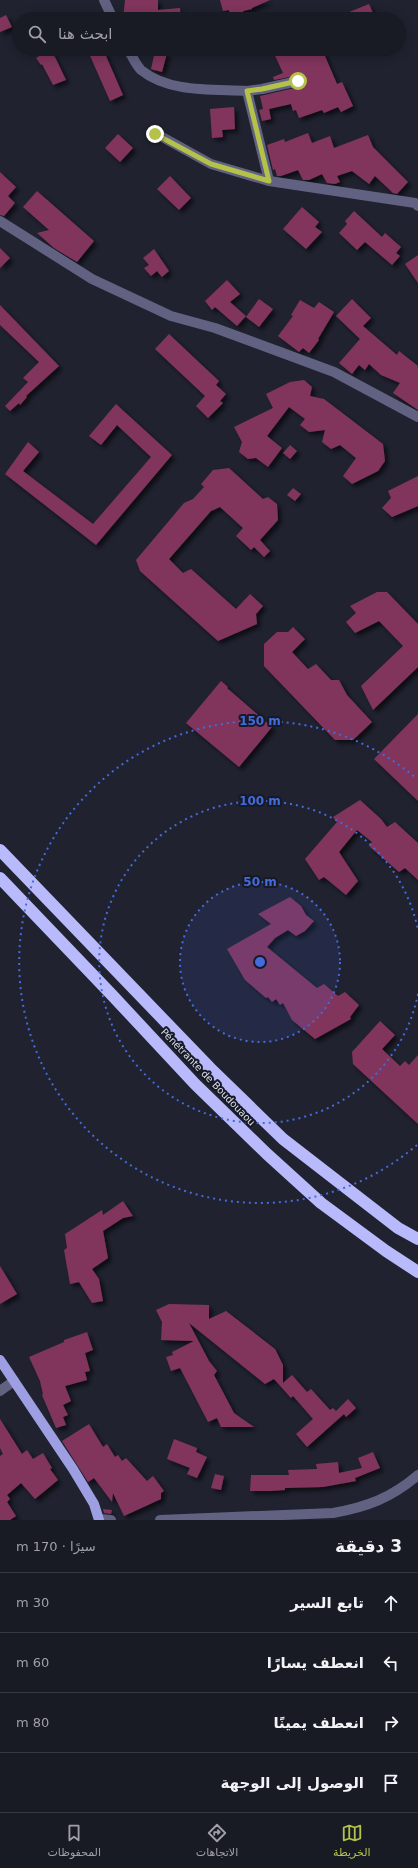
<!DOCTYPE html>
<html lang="ar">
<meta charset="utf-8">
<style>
:root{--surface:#181a24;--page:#21232c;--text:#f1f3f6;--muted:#9fa1a6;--line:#363841;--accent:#b4c24a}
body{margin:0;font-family:"DejaVu Sans","Noto Naskh Arabic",sans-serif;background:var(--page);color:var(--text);direction:rtl}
.stop{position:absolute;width:12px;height:12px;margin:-9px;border:3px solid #b4c24a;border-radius:50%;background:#fff}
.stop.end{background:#b4c24a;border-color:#fff;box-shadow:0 1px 4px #0008}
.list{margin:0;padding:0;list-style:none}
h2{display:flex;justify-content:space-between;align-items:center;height:52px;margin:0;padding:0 16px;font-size:17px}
h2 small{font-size:13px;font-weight:400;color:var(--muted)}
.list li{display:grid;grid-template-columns:26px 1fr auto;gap:12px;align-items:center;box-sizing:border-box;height:60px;padding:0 16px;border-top:1px solid var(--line)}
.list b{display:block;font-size:15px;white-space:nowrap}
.list em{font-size:13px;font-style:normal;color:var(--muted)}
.icon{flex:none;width:22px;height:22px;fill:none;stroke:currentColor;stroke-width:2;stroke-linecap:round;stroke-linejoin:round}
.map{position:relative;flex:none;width:418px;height:1520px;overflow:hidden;direction:ltr}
.search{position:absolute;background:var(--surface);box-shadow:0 2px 10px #0003;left:12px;right:12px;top:12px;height:44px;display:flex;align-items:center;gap:10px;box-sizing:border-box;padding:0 14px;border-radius:22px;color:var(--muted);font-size:15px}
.sheet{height:292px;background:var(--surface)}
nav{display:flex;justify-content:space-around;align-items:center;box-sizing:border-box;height:56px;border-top:1px solid var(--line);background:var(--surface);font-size:11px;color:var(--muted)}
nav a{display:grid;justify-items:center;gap:2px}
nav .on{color:var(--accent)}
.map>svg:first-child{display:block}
</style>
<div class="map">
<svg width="418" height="1520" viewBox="0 0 418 1520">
<defs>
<filter id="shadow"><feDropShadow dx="3.5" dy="3.5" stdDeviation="2" flood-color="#0009"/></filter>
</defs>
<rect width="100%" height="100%" fill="#202230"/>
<!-- building -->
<g fill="#81355c" filter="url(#shadow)">
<polygon points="125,0 158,0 158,10 180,8 181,19 123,19"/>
<polygon points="220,0 270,0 252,8 252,9 243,11 244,13 230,16 229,10 223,11"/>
<polygon points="369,4 374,15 364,19 332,19"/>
<polygon points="6,15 12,27 0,32 0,18"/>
<polygon points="50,49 56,59 66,80 53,85 42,64 41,65 36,58"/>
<polygon points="87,49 103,49 123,95 110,101"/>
<polygon points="272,49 322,49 337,84 342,82 353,106 341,112 338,107 324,113 322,110 299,118 296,110 293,111 291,104 269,109 271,119 262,121 259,110 263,109 260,96 299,87 304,83 303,77 300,75 274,80 273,77 283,73"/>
<polygon points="155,51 167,53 162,72 151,69"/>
<polygon points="234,107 235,129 222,130 223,137 212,138 210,109"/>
<polygon points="308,133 312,143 330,136 334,148 368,135 373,147 408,182 397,194 393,193 375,176 369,184 352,171 337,176 340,182 335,184 327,183 322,174 309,180 303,180 298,170 281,176 277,176 275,169 273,170 267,145 284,139 285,142"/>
<polygon points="118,134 133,148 120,162 105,148"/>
<polygon points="0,172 16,187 8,196 15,203 4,216 0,215"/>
<polygon points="170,176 191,198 179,210 157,189"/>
<polygon points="37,191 94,241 77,262 54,248 37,233 49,230 23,207"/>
<polygon points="302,207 319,222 315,227 322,232 306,249 283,229"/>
<polygon points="354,211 382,237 385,233 401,247 396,253 400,256 392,265 365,242 357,250 339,233 347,224 345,221"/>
<polygon points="0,248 10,258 0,268"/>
<polygon points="154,249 169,271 162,277 157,271 151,276 144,268 149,265 143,258"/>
<polygon points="418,255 418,283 405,264"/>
<polygon points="227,280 240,294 230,302 246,316 237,326 215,307 212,310 205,301"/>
<polygon points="259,299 273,309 259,327 246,317"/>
<polygon points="352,299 371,318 363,326 397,355 399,351 418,366 418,410 393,393 400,383 381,375 369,364 365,370 359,365 352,374 339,363 360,339 336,316"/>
<polygon points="300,300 314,308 319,302 334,312 318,339 319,340 309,353 303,348 299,352 278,336 293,316 291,315"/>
<polygon points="0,305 59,366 26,396 27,397 20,405 19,403 10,411 5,406 28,382 23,378 39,362 0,325"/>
<polygon points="169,334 219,381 216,385 226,394 220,401 223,403 208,418 196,406 205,396 155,349"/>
<polygon points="304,380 312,387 310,396 324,399 383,444 385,461 378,471 352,484 343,476 356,458 340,445 331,449 322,442 325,430 309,432 300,425 305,419 289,407 267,436 282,448 268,467 256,458 248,459 239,452 242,442 234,427 273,408 266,394 290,382"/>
<polygon points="116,404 172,455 96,545 5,474 28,442 39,452 23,471 93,524 151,457 117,425 101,445 89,436"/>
<polygon points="290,445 297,451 290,459 283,453"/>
<polygon points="229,468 263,499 268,497 277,504 278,520 260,540 270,551 264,557 254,547 251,550 236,536 243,528 220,507 211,511 169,559 183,573 191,569 236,609 250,594 263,606 256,614 257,624 218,641 140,571 136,560 184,503 193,499 204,487 201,484 213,470"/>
<polygon points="418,476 418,506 392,517 382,508 391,498 388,491"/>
<polygon points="293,488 301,494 295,501 287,495"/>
<polygon points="377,592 387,592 418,624 418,667 373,710 361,686 403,646 379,621 355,633 346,622 356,613 350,606"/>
<polygon points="293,627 305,639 292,652 308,669 316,664 331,680 339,680 347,695 372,722 353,740 335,740 264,666 264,644 277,632 288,632"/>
<polygon points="221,681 228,687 227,688 272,727 239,767 186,723"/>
<polygon points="418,714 418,801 374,759"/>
<polygon points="360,800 381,819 387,827 395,822 418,843 418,880 405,868 399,872 369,846 372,842 357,830 339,852 358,881 346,895 324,877 319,880 305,859 337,822 333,817"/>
<polygon points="290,897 301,906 306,915 314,921 305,931 296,936 288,930 275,938 267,947 317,988 324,984 338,996 345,992 359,1005 350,1017 351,1019 315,1039 292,1020 283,1003 280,1005 276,999 272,1002 268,997 266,998 245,980 227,949 271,924 258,914"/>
<polygon points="380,1021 395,1035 382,1049 400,1066 405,1061 409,1065 418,1055 418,1124 353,1064 352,1052"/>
<polygon points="123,1201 133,1216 123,1218 103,1231 108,1258 92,1269 99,1279 103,1301 92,1303 79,1282 70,1284 64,1250 67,1248 65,1234 102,1210 103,1215"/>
<polygon points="0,1266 17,1294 0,1304"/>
<polygon points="169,1304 209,1305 209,1319 226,1311 275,1349 283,1365 283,1383 292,1375 307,1392 311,1389 330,1410 333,1408 336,1411 348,1399 356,1408 346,1417 344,1414 307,1447 296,1434 313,1419 293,1396 291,1398 274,1379 265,1384 189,1323 209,1361 217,1371 214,1375 234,1413 254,1427 221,1427 217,1418 208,1422 180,1368 171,1371 166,1357 173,1355 172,1352 194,1341 161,1340 162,1322 156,1310"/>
<polygon points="87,1332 93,1350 85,1353 90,1371 85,1372 87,1380 65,1386 71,1401 63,1405 68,1415 63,1417 66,1425 56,1428 42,1395 43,1394 40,1381 29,1357 64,1342 64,1340"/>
<polygon points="0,1419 22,1454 27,1450 33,1459 43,1453 52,1468 50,1469 58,1480 35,1499 21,1483 7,1495 10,1499 7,1502 16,1516 10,1520 0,1520 0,1456 3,1454 0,1448"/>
<polygon points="89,1424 103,1447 107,1444 115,1457 118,1455 122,1461 126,1458 147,1481 153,1476 164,1491 161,1493 161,1499 124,1516 113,1493 112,1502 94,1478 88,1482 62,1441"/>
<polygon points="174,1439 197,1448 196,1452 207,1457 197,1478 187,1474 190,1468 167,1459"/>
<polygon points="373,1452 380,1468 355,1478 356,1481 323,1487 285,1488 285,1490 270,1491 250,1491 251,1475 289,1475 288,1470 317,1469 316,1464 338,1462 339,1473 362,1468 358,1458"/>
<polygon points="215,1474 224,1476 221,1490 211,1488"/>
<polygon points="103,1509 112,1510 111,1514 104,1513"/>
</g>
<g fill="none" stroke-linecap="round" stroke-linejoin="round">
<!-- minor -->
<g stroke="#616282" stroke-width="10">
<polyline points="104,0 113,19"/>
<path d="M128,49c4,7 8,16 13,21 28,23 72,19 106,21l22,90 146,22 3,3"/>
<polyline points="247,91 262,89 298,81"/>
<polyline points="155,133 211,164 269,181"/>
<polyline points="0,221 92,279 171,316 215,328 334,372 418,417"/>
<polyline points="0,1391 14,1381"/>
<polyline points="100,1519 111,1520"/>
<path d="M160,1520l173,-7c34,-6 58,-15 85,-38"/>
</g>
<!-- major -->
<polyline stroke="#9e9fe3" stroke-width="10" points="0,1360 73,1469 94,1504 99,1520"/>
<!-- highway -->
<g stroke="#b8bafc" stroke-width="12">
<polyline points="0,850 210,1068 283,1139 398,1228 418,1239"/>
<polyline points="0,878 112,995 195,1084 267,1154 321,1203 386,1251 418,1272"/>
</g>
</g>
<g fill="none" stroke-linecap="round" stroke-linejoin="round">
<!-- route -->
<polyline stroke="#b4c24a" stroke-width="5" points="155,134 211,164 269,181 247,91 262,89 298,81"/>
</g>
<!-- distance rings -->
<circle cx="260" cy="962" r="80" fill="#436bdb" fill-opacity=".12"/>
<g fill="none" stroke="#436bdb" stroke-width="2" stroke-dasharray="2 4">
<circle cx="260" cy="962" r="80"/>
<path d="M418 994A161 161 0 1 1 418 930"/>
<path d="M417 1145A241 241 0 1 1 417 779"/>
</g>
<g text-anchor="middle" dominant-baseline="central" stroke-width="4" stroke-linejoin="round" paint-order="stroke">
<!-- street labels -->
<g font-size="10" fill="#dbdde7" stroke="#171926">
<text transform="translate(208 1077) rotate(46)">Pénétrante de Boudouaou</text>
</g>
</g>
<circle cx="260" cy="962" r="6" fill="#436bdb" stroke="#171926" stroke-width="2"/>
<g font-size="12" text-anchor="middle" font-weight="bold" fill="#436bdb" stroke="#171926" stroke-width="4" stroke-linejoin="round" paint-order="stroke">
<text x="260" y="725">150 m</text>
<text x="260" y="805">100 m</text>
<text x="260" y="886">50 m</text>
</g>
</svg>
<div class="stop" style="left:298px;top:81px"></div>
<div class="stop end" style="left:155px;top:134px"></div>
<div class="search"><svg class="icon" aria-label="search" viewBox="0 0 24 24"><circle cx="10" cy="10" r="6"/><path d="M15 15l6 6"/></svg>ابحث هنا</div>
</div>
<section class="sheet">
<h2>3 دقيقة<small>سيرًا · 170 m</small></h2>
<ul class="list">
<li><svg class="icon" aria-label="ahead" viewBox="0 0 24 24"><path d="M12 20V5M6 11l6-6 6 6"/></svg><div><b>تابع السير</b></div><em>30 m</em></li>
<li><svg class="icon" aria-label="left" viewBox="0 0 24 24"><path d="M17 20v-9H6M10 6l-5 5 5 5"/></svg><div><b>انعطف يسارًا</b></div><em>60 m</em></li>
<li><svg class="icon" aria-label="right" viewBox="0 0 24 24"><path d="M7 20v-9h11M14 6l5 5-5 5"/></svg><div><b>انعطف يمينًا</b></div><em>80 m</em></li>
<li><svg class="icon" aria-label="arrive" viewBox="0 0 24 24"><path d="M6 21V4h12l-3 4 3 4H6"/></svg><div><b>الوصول إلى الوجهة</b></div></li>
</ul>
</section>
<nav>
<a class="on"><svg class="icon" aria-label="map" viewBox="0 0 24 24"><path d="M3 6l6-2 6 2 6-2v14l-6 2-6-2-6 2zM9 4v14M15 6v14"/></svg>الخريطة</a>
<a><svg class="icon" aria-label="directions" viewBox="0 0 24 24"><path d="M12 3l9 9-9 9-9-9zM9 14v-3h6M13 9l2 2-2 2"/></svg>الاتجاهات</a>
<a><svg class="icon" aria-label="saved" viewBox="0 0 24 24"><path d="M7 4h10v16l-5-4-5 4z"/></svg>المحفوظات</a>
</nav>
